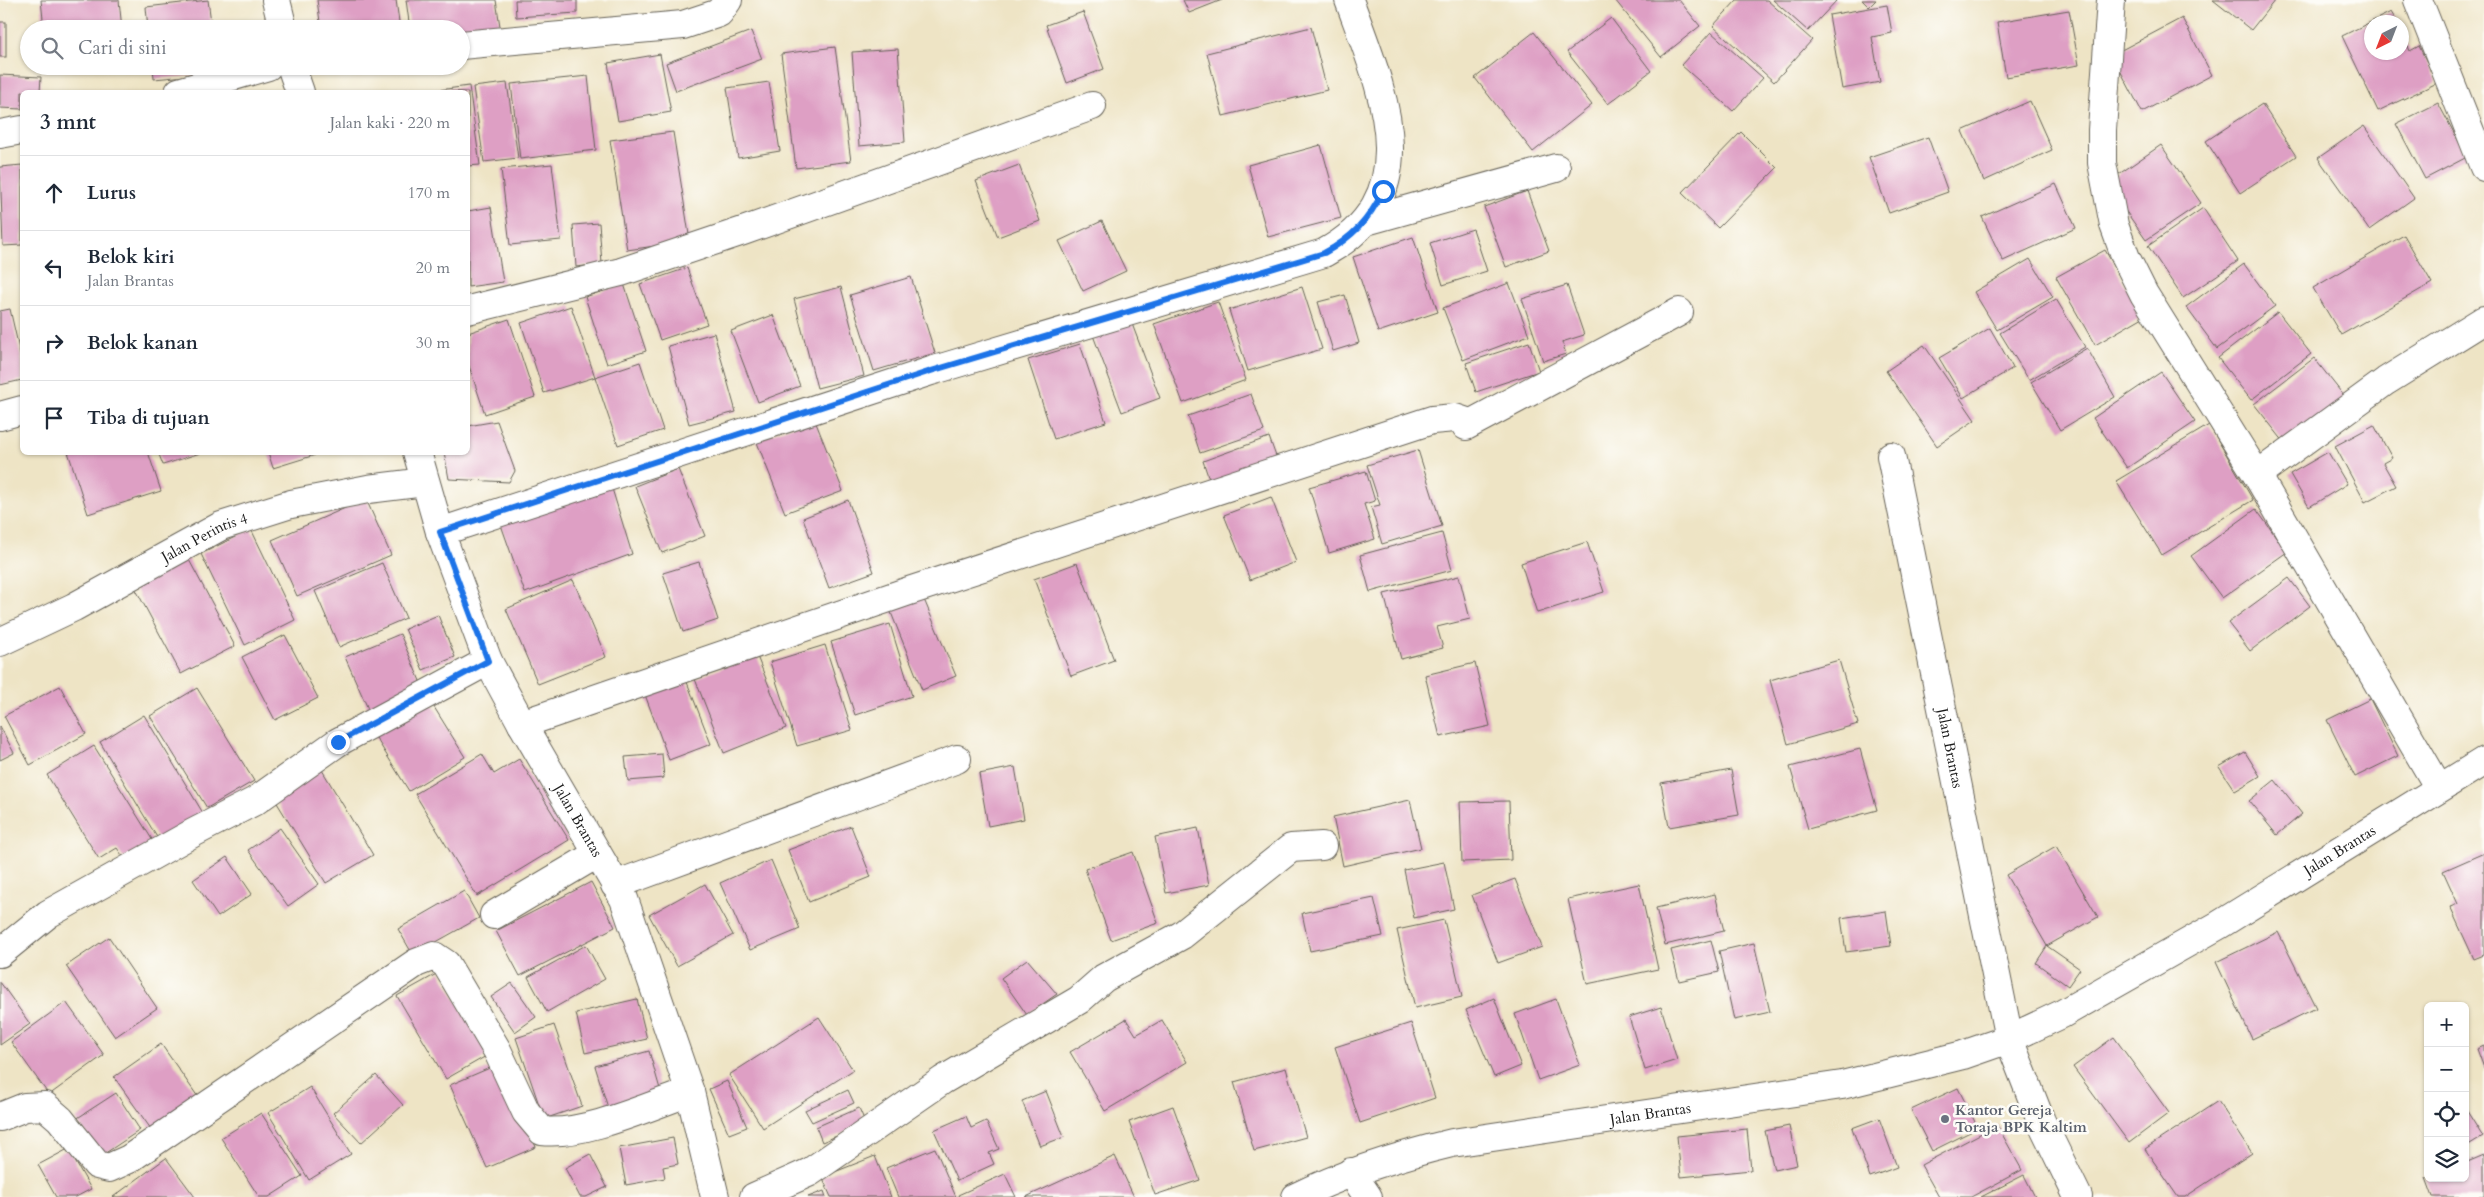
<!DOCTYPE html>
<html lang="id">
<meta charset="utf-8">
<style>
:root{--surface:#fff;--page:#f6f6f7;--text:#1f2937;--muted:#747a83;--line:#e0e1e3}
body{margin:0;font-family:Cardo,serif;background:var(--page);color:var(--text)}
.controls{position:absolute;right:15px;bottom:15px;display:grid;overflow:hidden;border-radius:8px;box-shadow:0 1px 4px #0004}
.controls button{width:45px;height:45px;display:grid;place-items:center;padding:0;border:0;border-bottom:1px solid var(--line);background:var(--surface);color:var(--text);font:25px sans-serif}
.compass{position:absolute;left:2364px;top:15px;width:45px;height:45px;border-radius:50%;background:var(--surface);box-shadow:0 1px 4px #0004;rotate:222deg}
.stop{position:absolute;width:15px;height:15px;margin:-11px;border:4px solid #1a73e8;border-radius:50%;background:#fff}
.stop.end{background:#1a73e8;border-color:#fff;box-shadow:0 1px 5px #0008}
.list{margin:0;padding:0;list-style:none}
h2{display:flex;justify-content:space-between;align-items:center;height:65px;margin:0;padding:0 20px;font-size:21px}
h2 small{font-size:16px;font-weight:400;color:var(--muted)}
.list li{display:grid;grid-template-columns:32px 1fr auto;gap:15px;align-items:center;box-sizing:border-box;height:75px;padding:0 20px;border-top:1px solid var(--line)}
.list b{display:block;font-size:19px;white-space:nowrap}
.list p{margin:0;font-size:16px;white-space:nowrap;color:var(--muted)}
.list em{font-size:16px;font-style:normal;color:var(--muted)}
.icon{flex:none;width:28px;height:28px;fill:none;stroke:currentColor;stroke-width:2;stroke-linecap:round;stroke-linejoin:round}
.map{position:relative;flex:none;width:2484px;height:1197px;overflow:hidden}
.search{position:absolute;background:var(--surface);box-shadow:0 1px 4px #0004;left:20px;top:20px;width:450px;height:55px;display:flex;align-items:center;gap:12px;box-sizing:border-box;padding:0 18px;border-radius:28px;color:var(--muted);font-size:19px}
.panel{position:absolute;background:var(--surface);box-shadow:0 1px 4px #0004;left:20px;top:90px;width:450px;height:365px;border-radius:8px}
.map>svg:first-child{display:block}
</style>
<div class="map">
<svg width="2484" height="1197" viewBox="0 0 2484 1197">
<rect width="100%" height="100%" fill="#fdfcf7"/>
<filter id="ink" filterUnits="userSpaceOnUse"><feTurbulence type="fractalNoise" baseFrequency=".02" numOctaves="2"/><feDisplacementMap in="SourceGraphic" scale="10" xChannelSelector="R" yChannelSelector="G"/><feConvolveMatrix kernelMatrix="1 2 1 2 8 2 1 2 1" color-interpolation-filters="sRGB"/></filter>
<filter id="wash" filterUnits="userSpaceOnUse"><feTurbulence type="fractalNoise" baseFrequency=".0096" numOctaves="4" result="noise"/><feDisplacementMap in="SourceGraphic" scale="20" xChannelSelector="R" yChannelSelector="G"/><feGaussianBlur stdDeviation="1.12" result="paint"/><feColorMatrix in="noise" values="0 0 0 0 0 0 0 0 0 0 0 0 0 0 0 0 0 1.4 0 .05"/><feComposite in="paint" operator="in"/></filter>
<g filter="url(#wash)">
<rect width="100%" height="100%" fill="#eee4c5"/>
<g id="blocks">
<!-- building -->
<g fill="#de9fc4">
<polygon points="41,0 119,0 122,29 44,29"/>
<polygon points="208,0 212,29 148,29 146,7"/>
<polygon points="317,0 396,0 400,29 321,29"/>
<polygon points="406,0 496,0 501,33 461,39 461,29 410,29"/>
<polygon points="515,0 577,0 577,13 516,17"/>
<polygon points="1183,0 1222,0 1189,13"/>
<polygon points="1615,0 1679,0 1700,26 1661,57"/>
<polygon points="1737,0 1767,0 1812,40 1774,82 1713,26"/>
<polygon points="1773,0 1837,0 1808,31"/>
<polygon points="1862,0 1876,0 1869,7"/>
<polygon points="2213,0 2275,0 2251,30"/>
<polygon points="1887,5 1892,33 1872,37 1880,82 1842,89 1829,15"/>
<polygon points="2069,10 2079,65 2006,77 1997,22"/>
<polygon points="1083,12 1104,69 1067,83 1046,25"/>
<polygon points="2391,12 2397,22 2372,22 2372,52 2402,52 2402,32 2410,51 2419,46 2437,83 2378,111 2342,36"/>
<polygon points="1611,18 1651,71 1608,104 1567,52"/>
<polygon points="2182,18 2212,75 2142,112 2112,55"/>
<rect x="0" y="22" width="6" height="35"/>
<polygon points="1311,27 1327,90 1223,116 1207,53"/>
<polygon points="751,31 762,59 676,91 666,63"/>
<polygon points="1534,32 1592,105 1533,152 1475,78"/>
<polygon points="1711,32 1763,78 1733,111 1681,65"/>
<polygon points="835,47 851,161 796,168 781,54"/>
<polygon points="898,49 905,142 859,146 852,52"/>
<polygon points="660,54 671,112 618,121 608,63"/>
<polygon points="153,66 216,66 217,73 154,79"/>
<polygon points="0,75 41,77 40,92 22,92 22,109 0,108"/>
<polygon points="588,76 596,150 520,159 511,84"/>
<polygon points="769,82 780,151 738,158 727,88"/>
<polygon points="507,83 518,158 484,162 473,87"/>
<polygon points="469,86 480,165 468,166 468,92 431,91"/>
<polygon points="2030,101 2052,150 1984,181 1962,131"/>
<polygon points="2438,103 2467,157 2425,179 2396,124"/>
<polygon points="2262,104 2296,156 2240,193 2206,141"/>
<polygon points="2364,126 2414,198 2369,230 2318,158"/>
<polygon points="673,132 690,241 627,250 610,140"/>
<polygon points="1741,132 1777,168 1718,228 1682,193"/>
<polygon points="1928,137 1948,192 1889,213 1869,157"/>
<polygon points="1321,145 1341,218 1268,237 1248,165"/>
<polygon points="2161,145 2201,203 2146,240 2106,183"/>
<polygon points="552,164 561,240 510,245 501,169"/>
<polygon points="22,165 22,245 3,246 0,167"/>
<polygon points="1019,165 1040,221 998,237 976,181"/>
<polygon points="2056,184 2076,228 2003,261 1982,217"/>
<polygon points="1527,191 1549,251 1506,267 1484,207"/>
<polygon points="491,207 503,282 468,287 468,211"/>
<polygon points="2203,208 2238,261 2183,298 2148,246"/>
<polygon points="1102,221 1126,271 1083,291 1059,241"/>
<polygon points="599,223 602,264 576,267 573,225"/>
<polygon points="1473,229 1487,271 1443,285 1430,243"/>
<polygon points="2404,235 2432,283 2341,335 2313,288"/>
<polygon points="1413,237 1438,312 1378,332 1353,257"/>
<polygon points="2105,250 2143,317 2095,345 2056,277"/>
<polygon points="2030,259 2053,297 1997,330 1974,292"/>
<polygon points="2244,264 2275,306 2217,349 2186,307"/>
<polygon points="687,268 707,324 660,340 640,284"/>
<polygon points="911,277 935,353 874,371 850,295"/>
<polygon points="1509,283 1529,335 1463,360 1443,308"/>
<polygon points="624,284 646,351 607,364 585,297"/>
<polygon points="1567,285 1584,335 1562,342 1566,354 1543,361 1522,299"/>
<polygon points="841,287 864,376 817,388 794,299"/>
<polygon points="1302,287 1322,349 1248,371 1229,310"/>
<polygon points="1345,295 1359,343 1333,351 1318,302"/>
<polygon points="2056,299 2085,347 2029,380 2000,333"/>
<polygon points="1218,302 1246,380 1183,403 1154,324"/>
<polygon points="571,306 595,377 544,393 521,323"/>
<polygon points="10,309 22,362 22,380 0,385 0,311"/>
<polygon points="2278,312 2311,354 2251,400 2218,358"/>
<polygon points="773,315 800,386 758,402 731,331"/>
<polygon points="1129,316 1160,398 1122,412 1091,330"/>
<polygon points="509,319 535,397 485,414 468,363 468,333"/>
<polygon points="1990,328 2013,368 1963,398 1939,358"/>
<polygon points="714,333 736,412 689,424 668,346"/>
<polygon points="1529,342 1539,371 1476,392 1466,363"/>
<polygon points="1080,344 1106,422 1054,439 1028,360"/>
<polygon points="1924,345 1975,420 1937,446 1886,371"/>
<polygon points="2087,348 2115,397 2060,430 2031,382"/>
<polygon points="2314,358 2348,401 2288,447 2254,404"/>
<polygon points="640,362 663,430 618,445 595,377"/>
<polygon points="2161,372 2195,422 2127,468 2093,418"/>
<polygon points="1251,394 1264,431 1200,453 1188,416"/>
<polygon points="814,418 843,491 785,513 756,440"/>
<polygon points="497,421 515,471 509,482 449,479 444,452 468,452 468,426"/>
<polygon points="2209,425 2253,500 2162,555 2116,481"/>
<polygon points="2374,425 2392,458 2383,463 2396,486 2365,502 2335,446"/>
<polygon points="1269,437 1278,462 1211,485 1203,461"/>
<polygon points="1418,450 1442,526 1382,544 1371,507 1380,505 1367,465"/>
<polygon points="68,452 148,452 161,491 88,514"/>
<polygon points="158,452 200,452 200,453 163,465"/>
<polygon points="268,452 314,452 315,455 273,468"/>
<polygon points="2328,452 2347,484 2309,507 2290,474"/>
<polygon points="678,469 705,536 662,553 635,486"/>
<polygon points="1366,471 1375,501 1364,504 1375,539 1329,553 1309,487"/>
<polygon points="610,482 632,554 525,593 500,522"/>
<polygon points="1271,497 1296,562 1250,580 1224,515"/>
<polygon points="366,499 391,555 297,596 272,540"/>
<polygon points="848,500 874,572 829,588 803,518"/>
<polygon points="2256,509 2287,552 2222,598 2191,556"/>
<polygon points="251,529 295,620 245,645 201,554"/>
<polygon points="1442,533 1452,570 1370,592 1360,555"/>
<polygon points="1587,542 1604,592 1537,613 1521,563"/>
<polygon points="188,558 235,646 181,674 134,586"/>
<polygon points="699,562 718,620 683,632 663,573"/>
<polygon points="382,563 406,618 339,647 315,591"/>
<polygon points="1077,563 1114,660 1071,676 1034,579"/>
<polygon points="1459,576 1470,619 1437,627 1443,648 1401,659 1384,594"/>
<polygon points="2289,578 2310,606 2250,651 2228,623"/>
<polygon points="573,580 606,657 538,684 506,609"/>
<polygon points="923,597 956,676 922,690 890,610"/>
<polygon points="438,615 455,657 423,670 405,629"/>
<polygon points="890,624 912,696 855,715 831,642"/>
<polygon points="400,634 423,688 369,711 345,657"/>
<polygon points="285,635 318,698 275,720 242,657"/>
<polygon points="825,645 852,730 797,746 770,662"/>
<polygon points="756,654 786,728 724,753 695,679"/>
<polygon points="1839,660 1858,724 1788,744 1770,680"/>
<polygon points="1475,663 1490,726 1440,737 1425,675"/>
<polygon points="685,677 711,744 669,760 644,692"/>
<polygon points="60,686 86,734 30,765 4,716"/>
<polygon points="197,688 254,781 207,808 150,716"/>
<polygon points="429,699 465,757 409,791 373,733"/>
<polygon points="2370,699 2398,756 2355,777 2327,720"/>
<polygon points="144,715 203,813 158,839 100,742"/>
<polygon points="0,726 14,753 0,760"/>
<polygon points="94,746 153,841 124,858 117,848 99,859 47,775"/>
<polygon points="1860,749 1877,810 1808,829 1790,767"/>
<polygon points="2245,752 2260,776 2235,791 2219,767"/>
<polygon points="482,754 494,774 519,759 569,840 477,896 415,794"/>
<polygon points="662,754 664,778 628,781 625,757"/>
<polygon points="319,765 373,855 326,883 271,793"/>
<polygon points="1015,767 1024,819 988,826 979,774"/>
<polygon points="1731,770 1739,815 1669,827 1661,783"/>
<polygon points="2275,780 2302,814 2277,835 2249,801"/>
<polygon points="1410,800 1421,848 1343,866 1333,817"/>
<polygon points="1509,801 1511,860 1462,862 1460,802"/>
<polygon points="851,826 871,877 809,902 788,850"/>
<polygon points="280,828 319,884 288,906 248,850"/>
<polygon points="1198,828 1209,885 1166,893 1155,837"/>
<polygon points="2056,846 2098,917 2047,946 2080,969 2068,986 2036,963 2047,946 2006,875"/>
<polygon points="1133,852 1158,923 1111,940 1085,869"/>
<polygon points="2484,853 2484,955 2474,959 2450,907 2458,904 2443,871"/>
<polygon points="227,857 252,894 218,917 193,880"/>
<polygon points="771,860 800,929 750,950 720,883"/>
<polygon points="1444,862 1454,909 1414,918 1404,870"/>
<polygon points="1515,879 1542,947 1498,963 1472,895"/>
<polygon points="591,882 615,927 520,976 496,931"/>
<polygon points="705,884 733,935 677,966 649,915"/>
<polygon points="1639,884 1658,969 1587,984 1568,899"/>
<polygon points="464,891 479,918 413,955 398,929"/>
<polygon points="1715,894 1724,931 1665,945 1656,908"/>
<polygon points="1374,898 1383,936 1310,951 1302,913"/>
<polygon points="1886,911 1891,946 1846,952 1841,918"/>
<polygon points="1444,920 1462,997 1415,1008 1397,930"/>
<polygon points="2278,932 2316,1008 2252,1039 2216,962"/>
<polygon points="109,937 157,1008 115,1037 66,966"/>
<polygon points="1711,940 1719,972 1679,981 1671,950"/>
<polygon points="1754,943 1770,1012 1734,1020 1719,951"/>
<polygon points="586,945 605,979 547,1012 528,977"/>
<polygon points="1027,959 1057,994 1027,1015 1001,978"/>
<polygon points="440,972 488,1055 446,1079 397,996"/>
<polygon points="0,982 30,1024 0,1045"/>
<polygon points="512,983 536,1017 515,1032 491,997"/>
<polygon points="1494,998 1521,1066 1494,1077 1466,1010"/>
<polygon points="637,999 647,1039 585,1053 576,1013"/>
<polygon points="1556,999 1580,1065 1538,1080 1515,1014"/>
<polygon points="66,1002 104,1055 49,1095 11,1042"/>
<polygon points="1661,1007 1677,1060 1645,1070 1629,1017"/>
<polygon points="819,1017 853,1070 763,1128 729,1075"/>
<polygon points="1126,1019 1136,1035 1162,1020 1187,1062 1105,1111 1070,1052"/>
<polygon points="1411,1023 1435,1098 1360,1123 1335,1047"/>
<polygon points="554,1025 582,1106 544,1119 516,1038"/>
<polygon points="2114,1037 2169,1113 2129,1143 2073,1067"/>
<polygon points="161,1044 198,1097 151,1129 114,1077"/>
<polygon points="2484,1046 2484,1068 2477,1049"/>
<polygon points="649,1051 662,1096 609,1111 595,1066"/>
<polygon points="499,1064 536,1147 487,1168 450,1085"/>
<polygon points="1286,1068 1306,1137 1254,1151 1234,1082"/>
<polygon points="376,1075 403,1105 361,1143 333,1113"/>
<polygon points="727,1081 747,1127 729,1134 709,1089"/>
<polygon points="310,1087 351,1154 309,1180 268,1113"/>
<polygon points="1958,1088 1978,1128 1932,1151 1911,1110"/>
<polygon points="848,1090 854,1103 812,1122 805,1110"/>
<polygon points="1046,1091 1064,1137 1040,1146 1022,1101"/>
<polygon points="116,1093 140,1130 101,1156 76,1119"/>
<polygon points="2218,1101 2252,1153 2185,1197 2178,1197 2145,1149"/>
<polygon points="1173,1106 1200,1180 1155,1195 1129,1122"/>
<polygon points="859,1108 866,1124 822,1142 816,1127"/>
<polygon points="2465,1108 2483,1137 2465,1148"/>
<polygon points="261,1113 302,1176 269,1197 259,1197 221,1138"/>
<polygon points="966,1116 971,1128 986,1121 999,1149 989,1153 994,1164 957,1181 934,1130"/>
<polygon points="1879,1118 1897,1167 1870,1177 1852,1128"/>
<polygon points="1997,1125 2022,1170 1971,1197 1939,1197 1921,1165"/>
<polygon points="1789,1126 1797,1165 1774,1170 1765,1131"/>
<polygon points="1747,1129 1751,1170 1681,1177 1677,1136"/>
<polygon points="673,1138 678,1164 663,1167 665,1178 626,1185 619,1148"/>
<polygon points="935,1148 956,1197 898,1197 886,1168"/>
<polygon points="68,1149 91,1189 76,1197 56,1197 38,1165"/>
<polygon points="590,1154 607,1187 586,1197 580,1197 565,1168"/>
<polygon points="2484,1155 2484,1197 2433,1197 2426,1178 2465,1178 2465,1163"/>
<polygon points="875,1156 891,1197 831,1197 822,1177"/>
<polygon points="1115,1156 1134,1197 1026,1197"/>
<polygon points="166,1158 195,1197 113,1197"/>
<polygon points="1005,1174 1016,1197 959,1197 958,1195"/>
<polygon points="2024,1175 2035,1197 1981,1197"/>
<polygon points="824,1191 826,1197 808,1197"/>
</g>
</g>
</g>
<g filter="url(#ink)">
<use href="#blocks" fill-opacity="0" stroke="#666257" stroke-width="1"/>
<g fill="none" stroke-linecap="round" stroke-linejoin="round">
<defs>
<g id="minor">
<polyline points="276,0 283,29"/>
<polyline points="2111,0 2102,130 2102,163 2114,225 2126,258 2144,294 2257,475"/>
<polyline points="2418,0 2484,167"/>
<polyline points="461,45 683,25 719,13 728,0"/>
<polyline points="291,66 300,92"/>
<polyline points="179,92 268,66"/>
<polyline points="0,134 22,130"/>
<polyline points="1366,221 1556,168"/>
<polyline points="468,310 621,272 743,231 1092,106"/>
<polyline points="0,416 22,410"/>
<path id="s1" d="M417,452l23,80 48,129 34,63 102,175 66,193 25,105"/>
<path id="s2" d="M1891,456l118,583 32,82 37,76"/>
<path d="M440,532l491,-161 393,-118c107,-58 57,-165 25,-253"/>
<path id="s3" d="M0,642l74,-35 147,-81 70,-22 77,-15 57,-7"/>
<polyline points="522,724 909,591 1432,420 1455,418 1464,421 1466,426 1679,312"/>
<polyline points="2439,788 2257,475 2386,381 2484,320"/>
<polyline points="615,885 957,759"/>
<polyline points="494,915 597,854"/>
<polyline points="0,953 48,914 193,833 255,801 338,742 488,661"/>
<path d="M0,1117l25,-10 20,-1 15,13 37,46 12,3 20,-9 287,-196 18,-7 12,8 51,86 29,62 16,19c42,5 107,-25 148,-39"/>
<polyline points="1351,1172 1368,1197"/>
<polyline points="754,1197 810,1172 943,1080 1079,1000 1104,978 1182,935 1291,848 1322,846"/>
<path id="s4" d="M1296,1197c50,-25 102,-41 156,-54l390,-58 121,-30 46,-16 53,-25 157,-89 265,-164"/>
</g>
</defs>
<!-- minor casing -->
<use href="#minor" stroke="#666257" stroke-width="30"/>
<!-- minor -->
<use href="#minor" stroke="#fff" stroke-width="28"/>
</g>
</g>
<g fill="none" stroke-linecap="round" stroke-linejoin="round" filter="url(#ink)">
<!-- route -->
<path stroke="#1a73e8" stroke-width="6" d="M338,742l150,-81 -48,-129 491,-161 393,-118c28,-15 45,-33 59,-62"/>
</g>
<!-- markers -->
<circle fill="#6b7280" stroke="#fdfcf7" stroke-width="2" cx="1945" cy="1119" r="5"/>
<g text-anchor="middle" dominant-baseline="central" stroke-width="5" stroke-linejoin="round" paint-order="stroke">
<!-- street labels -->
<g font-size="15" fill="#1c1c1c" stroke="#fdfcf7">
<text stroke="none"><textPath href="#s3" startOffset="230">Jalan Perintis 4</textPath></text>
<text stroke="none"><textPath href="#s2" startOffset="298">Jalan Brantas</textPath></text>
<text stroke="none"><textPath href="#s1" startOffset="404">Jalan Brantas</textPath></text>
<text stroke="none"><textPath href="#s4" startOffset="1114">Jalan Brantas</textPath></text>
<text stroke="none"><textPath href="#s4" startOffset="366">Jalan Brantas</textPath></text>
</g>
<!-- worship labels -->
<g font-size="15" font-weight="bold" fill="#5b616d" stroke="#fdfcf7" text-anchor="start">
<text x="1955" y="1110">Kantor Gereja<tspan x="1955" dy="17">Toraja BPK Kaltim</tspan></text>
</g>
</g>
</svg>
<div class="controls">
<button>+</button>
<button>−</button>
<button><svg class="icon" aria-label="locate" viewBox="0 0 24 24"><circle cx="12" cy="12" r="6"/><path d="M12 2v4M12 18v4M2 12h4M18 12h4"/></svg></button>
<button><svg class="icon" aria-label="layers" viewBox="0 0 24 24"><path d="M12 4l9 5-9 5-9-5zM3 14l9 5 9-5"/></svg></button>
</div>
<svg class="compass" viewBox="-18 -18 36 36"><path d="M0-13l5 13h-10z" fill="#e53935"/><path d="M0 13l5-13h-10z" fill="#747a83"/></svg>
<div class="stop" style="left:1383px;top:191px"></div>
<div class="stop end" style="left:338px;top:742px"></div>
<div class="search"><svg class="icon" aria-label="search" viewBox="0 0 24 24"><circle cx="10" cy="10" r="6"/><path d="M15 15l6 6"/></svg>Cari di sini</div>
<section class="panel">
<h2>3 mnt<small>Jalan kaki · 220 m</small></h2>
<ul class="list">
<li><svg class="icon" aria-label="ahead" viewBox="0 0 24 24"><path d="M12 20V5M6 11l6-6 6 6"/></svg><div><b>Lurus</b></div><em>170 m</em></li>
<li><svg class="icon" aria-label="left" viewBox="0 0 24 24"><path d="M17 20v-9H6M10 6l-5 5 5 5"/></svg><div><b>Belok kiri</b><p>Jalan Brantas</p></div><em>20 m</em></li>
<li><svg class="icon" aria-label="right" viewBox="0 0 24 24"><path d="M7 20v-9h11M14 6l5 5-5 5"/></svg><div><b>Belok kanan</b></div><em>30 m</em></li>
<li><svg class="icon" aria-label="arrive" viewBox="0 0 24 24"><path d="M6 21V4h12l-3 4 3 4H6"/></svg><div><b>Tiba di tujuan</b></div></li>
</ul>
</section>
</div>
